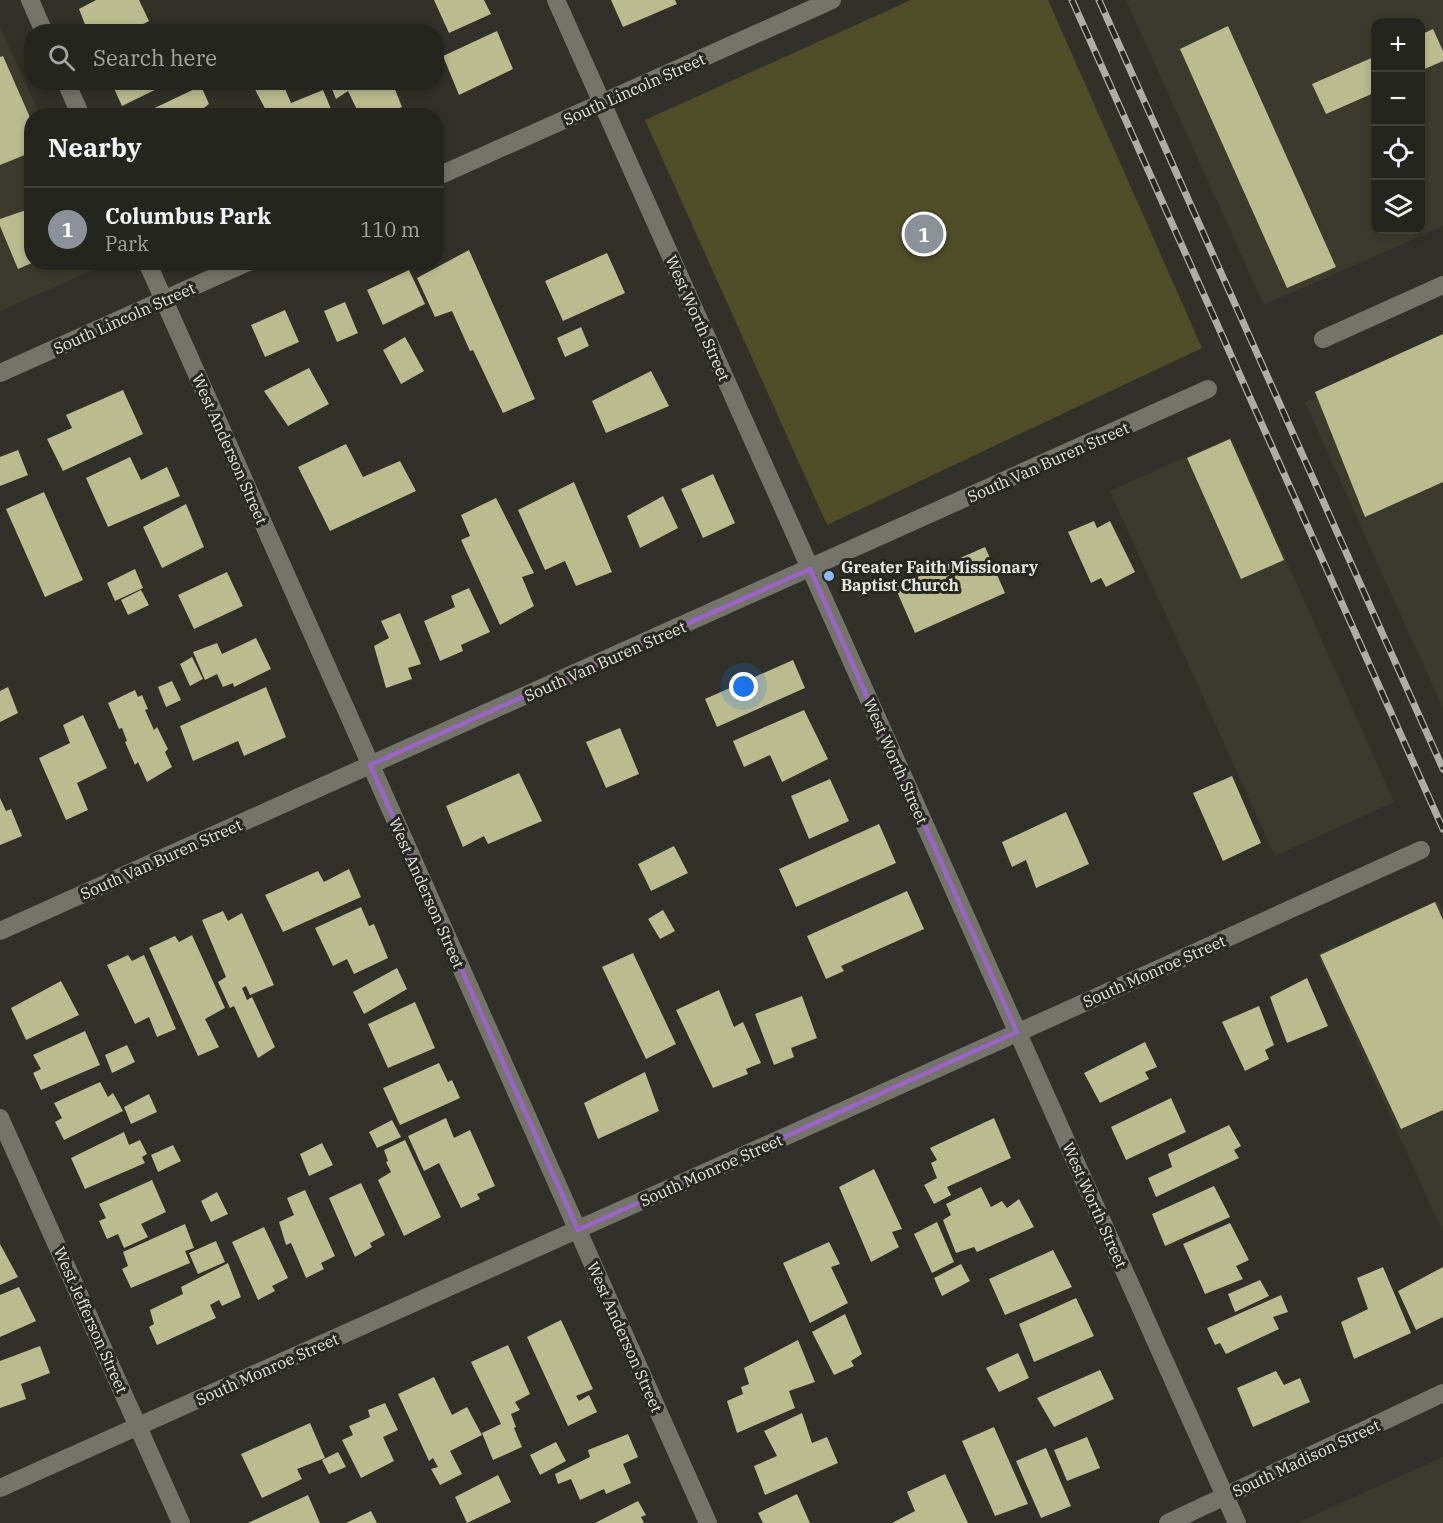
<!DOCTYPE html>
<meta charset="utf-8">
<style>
:root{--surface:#25251f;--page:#31312c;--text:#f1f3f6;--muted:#a3a5a4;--line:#42423d;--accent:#8c9099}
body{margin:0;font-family:"IBM Plex Serif",serif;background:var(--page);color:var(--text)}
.controls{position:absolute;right:18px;top:18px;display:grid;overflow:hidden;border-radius:12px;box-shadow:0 3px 9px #0003}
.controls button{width:54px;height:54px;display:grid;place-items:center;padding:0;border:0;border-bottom:2px solid var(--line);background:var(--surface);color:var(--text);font:30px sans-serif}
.you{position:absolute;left:744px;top:687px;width:21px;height:21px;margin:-15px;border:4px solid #fff;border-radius:50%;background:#1a73e8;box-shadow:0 0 0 9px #1a73e833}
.badge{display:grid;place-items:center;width:39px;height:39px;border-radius:50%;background:var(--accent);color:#fff;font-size:20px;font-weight:700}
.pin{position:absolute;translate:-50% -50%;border:3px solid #fff;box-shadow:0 2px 6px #0006}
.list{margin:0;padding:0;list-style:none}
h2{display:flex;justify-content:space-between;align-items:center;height:78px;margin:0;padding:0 24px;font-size:26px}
h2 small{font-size:20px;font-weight:400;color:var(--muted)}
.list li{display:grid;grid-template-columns:39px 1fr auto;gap:18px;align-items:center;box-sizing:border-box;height:84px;padding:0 24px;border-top:2px solid var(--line)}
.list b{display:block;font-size:22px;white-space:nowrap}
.list p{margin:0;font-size:20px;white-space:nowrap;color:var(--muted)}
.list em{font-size:20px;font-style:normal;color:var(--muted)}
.icon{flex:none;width:33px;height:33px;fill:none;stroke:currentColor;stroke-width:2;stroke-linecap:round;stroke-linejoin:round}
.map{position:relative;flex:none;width:1443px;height:1523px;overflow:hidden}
.search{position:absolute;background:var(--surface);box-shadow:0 3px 9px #0003;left:24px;top:24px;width:420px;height:66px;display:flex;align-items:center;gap:15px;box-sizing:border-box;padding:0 21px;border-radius:24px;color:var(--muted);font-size:22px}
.panel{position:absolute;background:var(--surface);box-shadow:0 3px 9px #0003;left:24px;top:108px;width:420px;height:162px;border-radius:24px}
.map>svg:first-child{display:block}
</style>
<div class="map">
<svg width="1443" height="1523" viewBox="0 0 1443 1523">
<rect width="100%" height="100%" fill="#313129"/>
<!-- built -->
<g fill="#3b3b2d" fill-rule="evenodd">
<path d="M1126,0h317v226l-179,79zM1376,22h44v208h-44z"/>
<polygon points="0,27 40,115 32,116 32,262 106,264 0,311"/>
<polygon points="1443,340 1443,708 1305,402"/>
<polygon points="1231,437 1394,802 1275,856 1110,491"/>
<polygon points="1438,900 1443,911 1443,1232 1317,954"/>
<polygon points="1443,1457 1443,1523 1297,1523"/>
</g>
<!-- green -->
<polygon fill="#4f4e29" points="911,0 1048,0 1202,348 827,525 645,120"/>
<!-- building -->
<g fill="#bbbb90">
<polygon points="96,0 139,0 149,21 128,32 88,32 79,9"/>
<polygon points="434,0 484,0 491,14 449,33"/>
<polygon points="611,0 675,0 677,4 623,27"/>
<polygon points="1228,26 1336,267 1287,288 1180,49"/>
<polygon points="1433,29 1443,51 1443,61 1420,71 1420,35"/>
<polygon points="497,31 513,69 459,95 443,56"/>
<polygon points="3,56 32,122 32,152 0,165 0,57"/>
<polygon points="1376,56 1376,92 1326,114 1312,84"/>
<polygon points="111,82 171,82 122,106"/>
<polygon points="255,82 282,82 291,103 323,90 334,116 285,116 282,109 273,116 269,116 252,84"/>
<polygon points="329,82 392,82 402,107 383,116 360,116 348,91 336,99"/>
<polygon points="201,86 209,104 200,111 202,116 144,116 144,113"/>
<polygon points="32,208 32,263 18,269 0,226 0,219"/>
<polygon points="469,250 535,399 503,413 473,350 470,351 452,311 435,317 417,278"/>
<polygon points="607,253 625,293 563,321 545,281"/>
<polygon points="409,270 425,304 383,325 367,290"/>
<polygon points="345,302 358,333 337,342 324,311"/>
<polygon points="285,310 299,342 265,357 251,325"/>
<polygon points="581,327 589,346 565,357 557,338"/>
<polygon points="1443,334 1443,482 1365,517 1315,392"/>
<polygon points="405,337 424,371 401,384 383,350"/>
<polygon points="309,368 329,404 288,426 264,391"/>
<polygon points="651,371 669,406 606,433 592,401"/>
<polygon points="123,390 143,434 63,471 47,439 72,428 66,415"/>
<polygon points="1230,439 1284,560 1241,579 1187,458"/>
<polygon points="346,444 363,477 400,461 416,491 330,531 298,467"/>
<polygon points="18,450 28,475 0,486 0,457"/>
<polygon points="130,457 141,480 167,467 180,496 108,527 86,478"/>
<polygon points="713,474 735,523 703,538 681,489"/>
<polygon points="574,482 612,572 576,586 565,561 545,570 518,510"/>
<polygon points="44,492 83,580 45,597 6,509"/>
<polygon points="663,496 678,528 640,548 627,516"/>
<polygon points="496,498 534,573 522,577 534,606 500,625 461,540 470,536 461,515"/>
<polygon points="186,504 204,547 162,568 143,527"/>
<polygon points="1094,521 1097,528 1110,521 1135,572 1106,587 1101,578 1091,583 1068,532"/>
<polygon points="985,547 1005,593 915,633 895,587"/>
<polygon points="135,569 143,588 115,601 107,583"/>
<polygon points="227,572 243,606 194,629 178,595"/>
<polygon points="469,588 490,632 461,645 463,651 440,661 424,621 455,607 451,596"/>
<polygon points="141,590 149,605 128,615 121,600"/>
<polygon points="400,613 421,664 408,668 412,679 386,688 374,646 389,638 381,621"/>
<polygon points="256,638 271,669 234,687 233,683 223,687 217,674 205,680 193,652 217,643 222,654"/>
<polygon points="192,657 203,679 190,686 180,664"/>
<polygon points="793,660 805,688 717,727 705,699"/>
<polygon points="172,681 181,700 166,707 158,687"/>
<polygon points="8,687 18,713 0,722 0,691"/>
<polygon points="266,687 286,737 244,756 238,741 193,761 180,726"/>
<polygon points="135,690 138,697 142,695 148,709 145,710 154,730 157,727 168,749 165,752 172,767 147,782 138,762 135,765 125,742 127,741 122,728 119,729 108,703"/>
<polygon points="804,710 828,759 782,782 770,755 744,767 733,741"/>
<polygon points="83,715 107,768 77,783 88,810 66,820 39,758 70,743 63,725"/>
<polygon points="620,728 639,774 606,788 586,742"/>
<polygon points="519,773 542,821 488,844 484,836 463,847 446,806"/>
<polygon points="1232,776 1261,843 1223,861 1193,793"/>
<polygon points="830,779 849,821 809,839 791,796"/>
<polygon points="0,798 6,811 11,809 22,836 0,845"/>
<polygon points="1066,812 1089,864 1036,888 1026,860 1012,867 1002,842"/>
<polygon points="879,824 896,863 796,907 779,869"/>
<polygon points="674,846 688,873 651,891 638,864"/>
<polygon points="349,869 361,897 283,932 265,895 318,871 324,882"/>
<polygon points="907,891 924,929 841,966 844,971 826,979 807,936"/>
<polygon points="1435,902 1443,920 1443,1110 1401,1129 1320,955"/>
<polygon points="361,907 369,926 374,924 388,958 354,974 347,959 333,966 315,928"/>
<polygon points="663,910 675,931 660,939 648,919"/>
<polygon points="223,911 228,921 242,913 274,985 250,995 246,986 242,988 247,1000 252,997 275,1047 258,1058 234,1006 230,1008 218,982 226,977 202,920"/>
<polygon points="192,935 225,1008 205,1019 219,1047 198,1056 149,948 175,936 179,942"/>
<polygon points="633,953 676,1044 646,1059 602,967"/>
<polygon points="128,955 132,961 144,955 176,1029 157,1037 149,1017 135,1024 107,965"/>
<polygon points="397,968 407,989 364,1014 353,992"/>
<polygon points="1307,978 1328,1026 1287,1043 1270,997"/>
<polygon points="61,981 79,1015 26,1040 11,1008"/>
<polygon points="719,990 734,1027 743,1022 761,1063 746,1069 748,1074 713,1088 676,1010"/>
<polygon points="802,996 817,1038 791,1048 794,1057 774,1065 755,1014"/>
<polygon points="415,1002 435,1048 388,1068 368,1024"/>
<polygon points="1259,1006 1274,1045 1265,1050 1269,1059 1245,1071 1222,1022"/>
<polygon points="85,1031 100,1065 41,1090 33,1073 41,1069 33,1055"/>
<polygon points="1145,1042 1157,1067 1145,1072 1149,1079 1100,1103 1084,1073"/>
<polygon points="127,1045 135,1062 112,1073 105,1055"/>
<polygon points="439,1063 448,1082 452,1080 460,1098 400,1125 383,1088"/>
<polygon points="645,1072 659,1111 598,1139 584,1103"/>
<polygon points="100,1082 108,1097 113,1093 123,1111 64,1140 55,1122 62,1118 54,1103"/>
<polygon points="149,1094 157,1112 131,1124 124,1107"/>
<polygon points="1171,1098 1186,1132 1126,1160 1111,1127"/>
<polygon points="446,1118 454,1138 470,1130 495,1186 477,1194 480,1199 461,1208 439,1163 424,1171 408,1136"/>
<polygon points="994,1118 1011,1158 947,1187 951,1195 934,1204 924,1185 937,1178 931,1163 937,1160 930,1148"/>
<polygon points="392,1120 401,1137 377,1148 369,1132"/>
<polygon points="1229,1125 1241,1146 1234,1150 1239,1158 1156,1197 1148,1178 1172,1167 1168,1154"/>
<polygon points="124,1132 129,1145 140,1140 147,1154 142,1157 145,1163 85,1189 71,1158"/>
<polygon points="405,1140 441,1217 404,1236 378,1180 391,1172 386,1162 388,1161 384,1150"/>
<polygon points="322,1143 333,1165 309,1176 300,1154"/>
<polygon points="173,1145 181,1161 158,1172 151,1155"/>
<polygon points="874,1169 902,1229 892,1232 899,1247 871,1262 839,1187"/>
<polygon points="152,1180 166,1212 141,1224 148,1237 124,1248 118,1234 107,1239 99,1221 106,1218 99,1204"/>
<polygon points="361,1183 385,1235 370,1243 372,1247 355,1257 329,1198"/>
<polygon points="1214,1186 1230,1217 1165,1246 1152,1214"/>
<polygon points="981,1187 991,1207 1002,1201 1007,1208 1019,1199 1034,1227 977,1252 974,1247 956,1253 943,1220 951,1215 946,1204"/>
<polygon points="305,1190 335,1256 321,1263 324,1269 306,1278 291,1243 286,1245 279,1222 294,1215 287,1198"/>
<polygon points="217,1192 228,1214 211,1222 201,1201"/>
<polygon points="937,1222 954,1262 932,1273 914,1234"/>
<polygon points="1230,1223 1249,1260 1236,1266 1243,1279 1205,1294 1183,1244"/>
<polygon points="185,1224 194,1248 185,1251 190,1263 131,1288 122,1269 128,1266 123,1252"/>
<polygon points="264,1227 288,1278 272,1286 275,1291 258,1300 232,1242"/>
<polygon points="216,1241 225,1262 198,1274 189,1253"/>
<polygon points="829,1242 840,1264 831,1267 848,1303 810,1323 783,1263"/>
<polygon points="0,1244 18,1277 0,1285"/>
<polygon points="1053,1250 1072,1287 1005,1315 989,1279"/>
<polygon points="228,1263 241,1297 222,1306 219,1300 210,1305 216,1318 157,1345 149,1327 154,1324 150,1310 183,1294 181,1287"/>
<polygon points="961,1264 970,1281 942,1296 934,1278"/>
<polygon points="1383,1267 1411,1333 1354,1359 1341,1322 1368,1309 1357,1278"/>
<polygon points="1443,1267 1443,1317 1416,1330 1398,1291"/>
<polygon points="1260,1280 1269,1296 1235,1312 1228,1294"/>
<polygon points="19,1287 36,1321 0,1337 0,1295"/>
<polygon points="1281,1295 1288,1312 1273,1317 1279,1329 1226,1354 1220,1343 1215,1345 1207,1328"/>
<polygon points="1076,1298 1094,1336 1034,1362 1019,1324"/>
<polygon points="845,1314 862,1354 851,1361 854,1366 834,1375 812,1332"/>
<polygon points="561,1320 593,1389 576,1396 579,1401 589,1395 597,1412 568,1426 527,1337"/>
<polygon points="798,1340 815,1382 789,1391 795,1408 737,1433 727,1401 743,1394 741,1387 749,1384 744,1368"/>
<polygon points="508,1345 530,1394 515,1402 520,1410 511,1414 516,1427 514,1428 522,1447 493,1460 482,1433 501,1424 471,1362"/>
<polygon points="40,1346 50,1373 21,1384 26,1399 0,1408 0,1361"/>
<polygon points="1018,1353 1029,1378 999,1392 986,1368"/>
<polygon points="1100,1370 1114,1399 1054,1427 1037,1398"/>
<polygon points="1276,1371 1284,1385 1300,1378 1310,1402 1253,1427 1237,1388"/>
<polygon points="434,1377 452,1415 467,1407 482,1435 450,1451 462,1474 440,1485 431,1469 438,1467 433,1458 429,1461 398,1394"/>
<polygon points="385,1403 398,1430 383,1437 394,1461 361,1478 342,1440 353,1435 349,1426 370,1417 368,1410"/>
<polygon points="802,1413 812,1443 827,1437 838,1463 765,1495 754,1466 777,1456 764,1431"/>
<polygon points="310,1423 325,1458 297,1469 302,1479 262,1498 241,1454"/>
<polygon points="994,1427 1028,1504 995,1516 962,1441"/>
<polygon points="628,1434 638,1457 623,1464 631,1483 606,1494 604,1489 580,1500 571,1479 558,1484 555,1474 590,1457 588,1450"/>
<polygon points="1087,1437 1100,1468 1067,1481 1054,1450"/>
<polygon points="556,1442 566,1461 540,1475 530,1455"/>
<polygon points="1046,1448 1071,1506 1041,1518 1016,1461"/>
<polygon points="338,1452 346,1467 329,1474 322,1460"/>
<polygon points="945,1474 968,1523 892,1523 915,1511 907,1492"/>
<polygon points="498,1475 511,1502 467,1523 455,1497"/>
<polygon points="797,1494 810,1523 763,1523 758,1513"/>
<polygon points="308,1495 320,1523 248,1523"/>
<polygon points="638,1501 646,1515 641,1517 644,1523 595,1523"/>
<polygon points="371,1511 377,1523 346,1523"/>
</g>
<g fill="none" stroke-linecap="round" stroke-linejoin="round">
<!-- minor -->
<g stroke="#74746a" stroke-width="18">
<polyline points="30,0 44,32"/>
<polyline points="556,0 1237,1523"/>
<polyline points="66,82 81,116"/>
<polyline points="436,177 832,0"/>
<polyline points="147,262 708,1523"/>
<polyline points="1323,339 1443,285"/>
<polyline points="0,373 248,262"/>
<polyline points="0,931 1208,389"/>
<polyline points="0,1118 181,1523"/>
<polyline points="0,1488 1057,1015 1421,850"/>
<polyline points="1168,1523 1443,1393"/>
</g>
<defs>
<g id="rail">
<polyline points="1072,0 1443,829"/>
<polyline points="1099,0 1443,769"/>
</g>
</defs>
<!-- rail casing -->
<use href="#rail" stroke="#aeaea8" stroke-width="7"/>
<!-- rail -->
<use href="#rail" stroke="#27281f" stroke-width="4.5" stroke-dasharray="14" stroke-linecap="butt"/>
</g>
<!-- marked area -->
<path fill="none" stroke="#9b64ca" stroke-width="4.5" stroke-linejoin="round" d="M810,569l207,463 -439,198 -208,-465z"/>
<!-- markers -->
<circle fill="#8cb9fc" stroke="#27281f" stroke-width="2" cx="829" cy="576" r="6"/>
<g text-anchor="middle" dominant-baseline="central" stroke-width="6" stroke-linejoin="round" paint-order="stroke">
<!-- street labels -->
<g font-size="16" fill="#e7e7e2" stroke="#27281f">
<text transform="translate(634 89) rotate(-24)">South Lincoln Street</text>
<text transform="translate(124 318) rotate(-24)">South Lincoln Street</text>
<text transform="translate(698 318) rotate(66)">West Worth Street</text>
<text transform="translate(230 449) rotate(66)">West Anderson Street</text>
<text transform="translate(1048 462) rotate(-24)">South Van Buren Street</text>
<text transform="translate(605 661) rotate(-24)">South Van Buren Street</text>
<text transform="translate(896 761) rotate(66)">West Worth Street</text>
<text transform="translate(161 859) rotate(-24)">South Van Buren Street</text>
<text transform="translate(427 893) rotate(66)">West Anderson Street</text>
<text transform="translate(1154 971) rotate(-24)">South Monroe Street</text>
<text transform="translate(711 1170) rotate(-24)">South Monroe Street</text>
<text transform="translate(1095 1205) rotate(66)">West Worth Street</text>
<text transform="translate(91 1320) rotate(66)">West Jefferson Street</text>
<text transform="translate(625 1337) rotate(66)">West Anderson Street</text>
<text transform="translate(267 1369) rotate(-24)">South Monroe Street</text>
<text transform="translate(1306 1458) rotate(-25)">South Madison Street</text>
</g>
<!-- poi labels -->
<g font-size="16" font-weight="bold" fill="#e7e7e2" stroke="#27281f" text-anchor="start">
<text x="841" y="567">Greater Faith Missionary<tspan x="841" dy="18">Baptist Church</tspan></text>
</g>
</g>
</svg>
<div class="controls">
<button>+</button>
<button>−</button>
<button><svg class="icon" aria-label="locate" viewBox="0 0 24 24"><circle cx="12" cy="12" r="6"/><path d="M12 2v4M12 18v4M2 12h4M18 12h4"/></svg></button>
<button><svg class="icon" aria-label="layers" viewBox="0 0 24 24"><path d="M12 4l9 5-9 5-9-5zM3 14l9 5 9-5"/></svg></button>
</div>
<div class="you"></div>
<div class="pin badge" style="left:924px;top:234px">1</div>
<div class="search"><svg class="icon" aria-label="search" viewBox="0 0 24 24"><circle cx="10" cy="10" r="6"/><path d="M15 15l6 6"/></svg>Search here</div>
<section class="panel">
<h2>Nearby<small></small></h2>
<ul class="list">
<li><span class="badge">1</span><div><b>Columbus Park</b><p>Park</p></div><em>110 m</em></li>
</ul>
</section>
</div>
